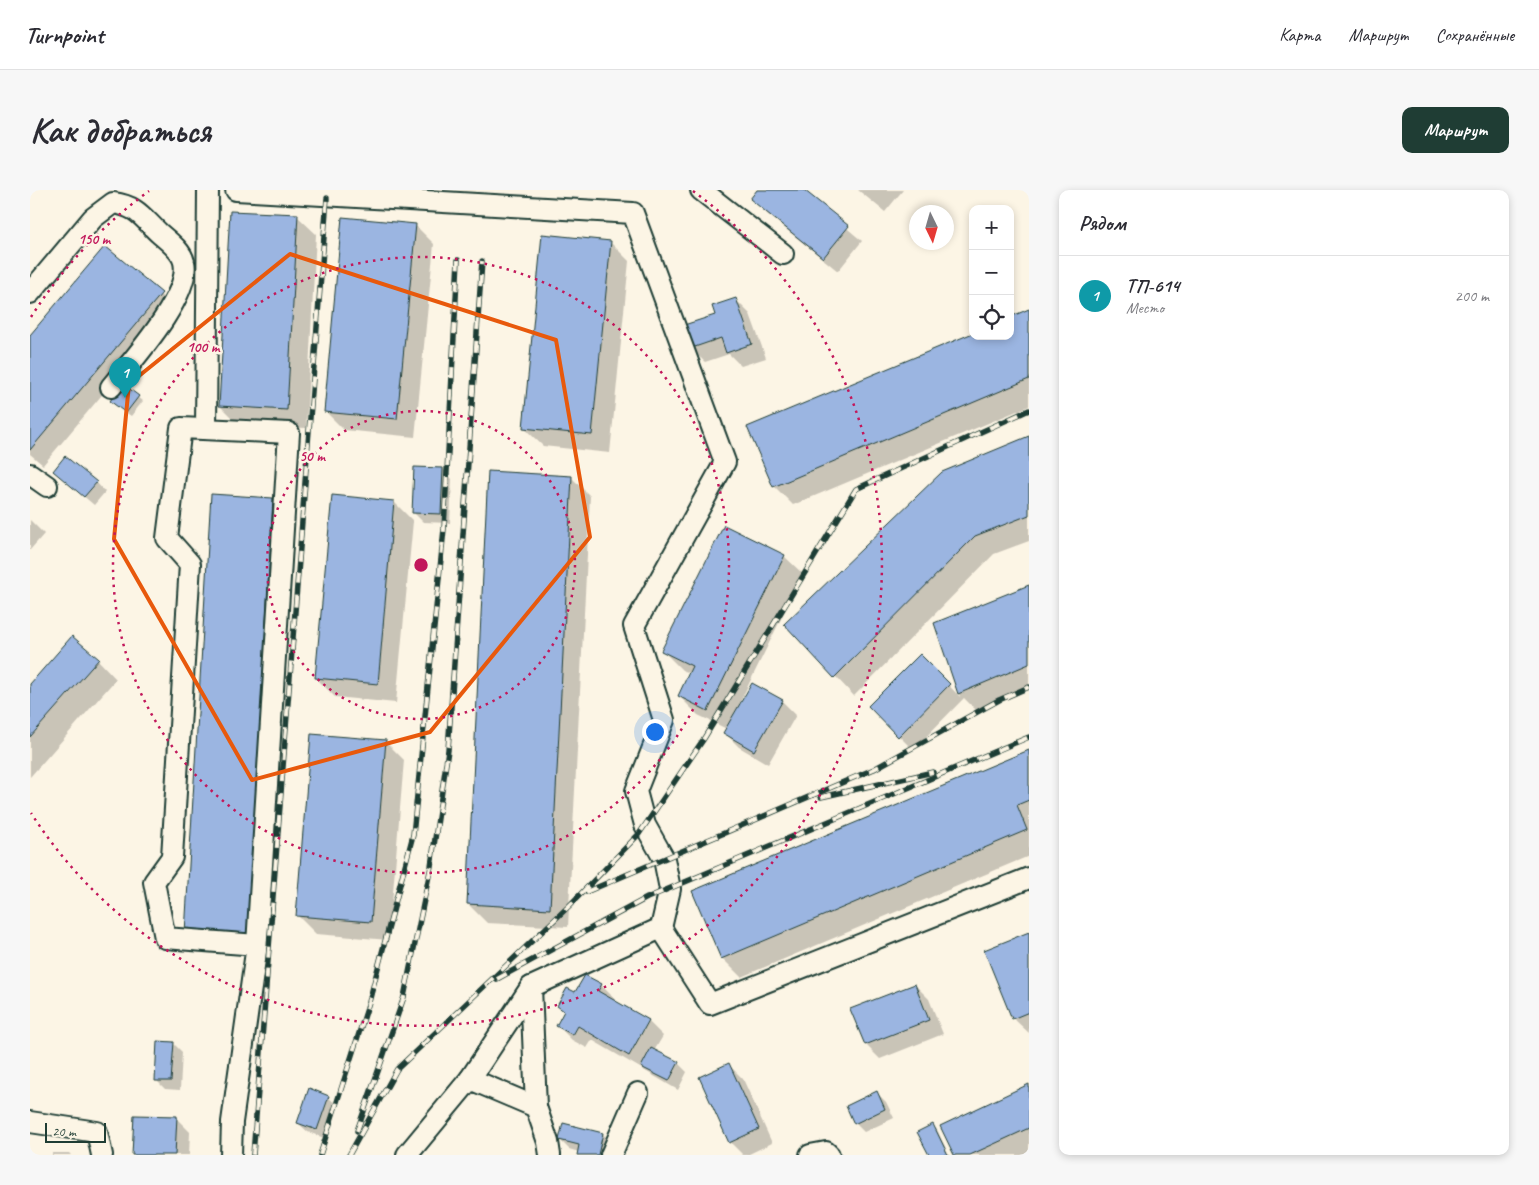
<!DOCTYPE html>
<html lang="ru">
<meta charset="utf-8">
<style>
:root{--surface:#fff;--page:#f7f7f7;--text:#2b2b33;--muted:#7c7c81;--line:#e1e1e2;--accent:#1f3d34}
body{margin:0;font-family:Caveat,sans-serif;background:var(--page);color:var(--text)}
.controls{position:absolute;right:15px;top:15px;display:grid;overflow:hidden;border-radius:10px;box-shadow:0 2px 8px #0003}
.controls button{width:45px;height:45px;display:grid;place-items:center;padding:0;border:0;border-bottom:1px solid var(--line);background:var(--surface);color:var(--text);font:25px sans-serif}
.compass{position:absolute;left:879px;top:15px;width:45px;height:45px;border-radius:50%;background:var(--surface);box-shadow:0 2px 8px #0003;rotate:175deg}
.scale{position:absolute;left:15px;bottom:12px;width:61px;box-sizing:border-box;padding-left:5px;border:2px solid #1f3d34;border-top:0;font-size:14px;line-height:18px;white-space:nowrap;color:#1f3d34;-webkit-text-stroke:4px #fcf5e5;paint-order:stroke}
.you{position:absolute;left:624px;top:541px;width:18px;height:18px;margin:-12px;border:4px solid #fff;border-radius:50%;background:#1a73e8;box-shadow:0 0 0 8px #1a73e833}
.badge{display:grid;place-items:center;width:32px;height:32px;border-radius:50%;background:var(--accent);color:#fff;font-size:16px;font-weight:700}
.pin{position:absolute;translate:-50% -41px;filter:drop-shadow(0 1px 2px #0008)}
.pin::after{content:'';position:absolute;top:26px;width:18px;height:15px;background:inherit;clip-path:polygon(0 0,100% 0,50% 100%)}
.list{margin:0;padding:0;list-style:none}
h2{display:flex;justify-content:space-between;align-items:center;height:65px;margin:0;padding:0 20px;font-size:21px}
h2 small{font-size:16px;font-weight:400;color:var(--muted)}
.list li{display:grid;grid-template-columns:32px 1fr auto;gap:15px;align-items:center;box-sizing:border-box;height:80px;padding:0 20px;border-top:1px solid var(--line)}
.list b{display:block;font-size:19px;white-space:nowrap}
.list p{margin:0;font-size:16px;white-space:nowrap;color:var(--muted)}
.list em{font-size:16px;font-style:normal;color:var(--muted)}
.icon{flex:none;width:28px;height:28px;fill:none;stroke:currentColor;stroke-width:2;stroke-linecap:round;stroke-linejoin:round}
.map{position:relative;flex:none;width:999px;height:965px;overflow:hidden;border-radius:10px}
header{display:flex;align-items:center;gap:30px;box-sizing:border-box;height:70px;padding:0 25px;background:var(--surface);border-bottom:1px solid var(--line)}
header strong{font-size:24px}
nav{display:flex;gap:28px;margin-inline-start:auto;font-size:18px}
.intro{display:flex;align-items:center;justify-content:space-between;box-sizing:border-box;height:120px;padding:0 30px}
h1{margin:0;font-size:35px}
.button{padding:12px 22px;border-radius:10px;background:var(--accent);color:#fff;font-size:18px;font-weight:700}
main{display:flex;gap:30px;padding:0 30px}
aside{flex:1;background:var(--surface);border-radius:10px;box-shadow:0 2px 8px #0003}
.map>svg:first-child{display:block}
</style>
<header>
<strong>Turnpoint</strong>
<nav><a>Карта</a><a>Маршрут</a><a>Сохранённые</a></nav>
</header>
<div class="intro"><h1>Как добраться</h1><a class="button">Маршрут</a></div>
<main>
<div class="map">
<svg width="999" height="965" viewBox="0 0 999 965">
<rect width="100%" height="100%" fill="#fcf5e5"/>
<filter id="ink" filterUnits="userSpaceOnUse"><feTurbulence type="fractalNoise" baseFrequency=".02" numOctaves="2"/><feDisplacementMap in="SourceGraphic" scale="10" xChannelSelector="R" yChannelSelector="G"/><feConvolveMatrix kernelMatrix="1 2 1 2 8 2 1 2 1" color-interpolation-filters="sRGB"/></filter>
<g filter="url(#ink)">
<!-- shadow -->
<g fill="#0003">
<polygon points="729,0 772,0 832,51 808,81 736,23 722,9"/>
<polygon points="828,0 873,0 855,22"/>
<polygon points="267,26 286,44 276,238 209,235 190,216"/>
<polygon points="385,35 404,54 385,247 314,240 295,221"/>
<polygon points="580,52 599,71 580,263 513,256 494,238"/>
<polygon points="76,57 145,118 13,275 0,264 0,147"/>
<polygon points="705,109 720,124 736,168 711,176 699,164 675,172 660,158 687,125"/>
<polygon points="999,120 999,216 763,315 744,296 943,146 980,146"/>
<polygon points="93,195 113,211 101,226 86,215"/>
<polygon points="999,248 999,351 964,364 824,506 756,434"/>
<polygon points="413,279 422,289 420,333 393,332 383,322"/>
<polygon points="24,281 66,292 75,302 64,315"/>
<polygon points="541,287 560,306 538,737 457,733 438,714"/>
<polygon points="243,309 262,328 236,765 175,761 156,742"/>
<polygon points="364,312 383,331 366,513 305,507 286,488"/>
<polygon points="0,330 14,344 0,360"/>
<polygon points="754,366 773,384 709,514 752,511 766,525 738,574 709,557 695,543 697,539 668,525 649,506 660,484 652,480 633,461"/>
<polygon points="999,397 999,500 948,522 934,508 883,560 839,516 890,466 930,507 906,433"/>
<polygon points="68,470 86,489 0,587 0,495"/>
<polygon points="355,551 374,570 359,750 286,744 267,725"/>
<polygon points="999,561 999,666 711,787 692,768"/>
<polygon points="999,743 999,843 983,828"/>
<polygon points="571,795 585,809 584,812 618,831 633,846 624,861 648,873 657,882 648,900 562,850 557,858 542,850 528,836 535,823 528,816 546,804"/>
<polygon points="885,795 899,809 913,844 850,869 836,855"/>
<polygon points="143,853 152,862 150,900 135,899 126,890"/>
<polygon points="699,875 713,889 742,953 717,965 713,965 700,952"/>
<polygon points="999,895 999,965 925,965"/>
<polygon points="847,903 856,912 864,928 834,942 825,933"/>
<polygon points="298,907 308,916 297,949 278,942 268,933"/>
<polygon points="146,928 160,942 159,965 103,965"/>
<polygon points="534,934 573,944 582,954 579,965 548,965 549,962 539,959 530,950"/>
<polygon points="902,936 907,940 919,965 900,965"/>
<polygon points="22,963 39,963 41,965 22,965"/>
</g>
<!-- building -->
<g fill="#9bb5e1" stroke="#1f3d34">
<polygon points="727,0 774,0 819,36 793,68 720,9"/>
<polygon points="200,21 268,24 257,220 189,216"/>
<polygon points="312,27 386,34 367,229 294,222"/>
<polygon points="512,44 581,51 562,245 493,238"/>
<polygon points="75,56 132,103 0,260 0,145"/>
<polygon points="706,108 722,154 696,163 691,148 659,159 651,136 685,125 682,116"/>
<polygon points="999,119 999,189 743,297 717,237 943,143 943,146 980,146 980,127"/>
<polygon points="93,194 109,206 96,223 80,211"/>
<polygon points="999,246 999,325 945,346 804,488 754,434 912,282"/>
<polygon points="35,266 67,292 54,307 23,281"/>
<polygon points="384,277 413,278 411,324 382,323"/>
<polygon points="458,281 542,286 520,719 437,714"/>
<polygon points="181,304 243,308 218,747 155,743"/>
<polygon points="302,305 364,311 348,494 285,488"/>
<polygon points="694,335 755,365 678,521 648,506 662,476 631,461"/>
<polygon points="999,395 999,474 928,504 904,433"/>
<polygon points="42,446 69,469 0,547 0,494"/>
<polygon points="890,464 920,494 868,547 838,516"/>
<polygon points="722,493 753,510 724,561 693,543"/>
<polygon points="281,544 356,550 341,732 266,726"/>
<polygon points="999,560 999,610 987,615 997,640 691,769 662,701"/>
<polygon points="999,742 999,822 982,829 954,760"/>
<polygon points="555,785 572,794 568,801 619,830 599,866 548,836 543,845 526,836 534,821 527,816 537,798 545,802"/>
<polygon points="885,794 899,830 835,855 820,819"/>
<polygon points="127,851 144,852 141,891 125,891"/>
<polygon points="621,858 649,872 639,891 611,877"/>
<polygon points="699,873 729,939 699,953 669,887"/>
<polygon points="999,894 999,938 940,965 924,965 910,936"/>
<polygon points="279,898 299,906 287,940 267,933"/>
<polygon points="847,901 855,919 824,934 816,916"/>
<polygon points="104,925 147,926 145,965 102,965"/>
<polygon points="533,933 573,943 568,965 547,965 549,955 529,950"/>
<polygon points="903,934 918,965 899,965 887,942"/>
</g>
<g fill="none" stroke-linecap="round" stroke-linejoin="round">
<defs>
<g id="minor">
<polyline points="206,0 603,23 695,272 604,436 634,530 606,601 615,635 634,669 640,699 631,738 501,797 440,889"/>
<polyline points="671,0 753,64"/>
<path d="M0,103l63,-75 20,-15c24,3 29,14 46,30 8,7 23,18 25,29 8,33 -53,100 -73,125"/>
<polyline points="176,239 178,0"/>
<polyline points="0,284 17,296"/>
<polyline points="631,738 680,814 999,688"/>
<polyline points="501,797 506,917"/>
<polyline points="0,932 67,942 72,965"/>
<polyline points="201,965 202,932 227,755 259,243 151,238 137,348 160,374 142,667 124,692 135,748 227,755"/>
<polyline points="377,965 440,889 506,917 518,952 520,965"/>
<polyline points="581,965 608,903"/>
<polyline points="780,965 796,962 799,965"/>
</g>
</defs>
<!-- minor casing -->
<use href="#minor" stroke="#1f3d34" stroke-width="24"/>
<!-- minor -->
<use href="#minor" stroke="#fcf5e5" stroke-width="20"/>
<defs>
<g id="rail">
<polyline points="791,607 903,582"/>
<polyline points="556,702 844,579 969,510 999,497"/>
<polyline points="467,789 617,708 999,547"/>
<polyline points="327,941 374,807 401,676 418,560 452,71"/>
<polyline points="223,965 297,8"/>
<polyline points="290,965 339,812 383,645 414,339 428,70"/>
<polyline points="319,965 367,879 539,716 609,644 673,550 826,299 999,220"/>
</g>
</defs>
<!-- rail casing -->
<use href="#rail" stroke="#1f3d34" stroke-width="5.5"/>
<!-- rail -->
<use href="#rail" stroke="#fcf5e5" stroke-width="4" stroke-dasharray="11" stroke-linecap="butt"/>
</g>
</g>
<!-- marked area -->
<path fill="none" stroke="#e8590c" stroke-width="4" stroke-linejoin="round" d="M260,64l266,86 34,197 -160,195 -178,48 -138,-241 15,-155z"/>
<!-- distance rings -->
<g fill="none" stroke="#c2185b" stroke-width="2.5" stroke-dasharray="2.5 5">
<circle cx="391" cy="375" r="154"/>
<circle cx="391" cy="375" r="308"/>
<path d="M1 127A462 462 0 0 1 119 1M663 1A462 462 0 1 1 1 623"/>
</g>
<circle cx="391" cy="375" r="8" fill="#c2185b" stroke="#fcf5e5" stroke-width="2.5"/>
<g font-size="15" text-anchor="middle" font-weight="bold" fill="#c2185b" stroke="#fcf5e5" stroke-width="5" stroke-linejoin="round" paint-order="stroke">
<text x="64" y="54">150 m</text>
<text x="173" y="162">100 m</text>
<text x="282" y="271">50 m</text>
</g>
</svg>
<div class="controls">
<button>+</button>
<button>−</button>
<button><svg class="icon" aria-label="locate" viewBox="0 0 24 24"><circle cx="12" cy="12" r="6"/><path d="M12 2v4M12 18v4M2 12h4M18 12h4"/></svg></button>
</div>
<svg class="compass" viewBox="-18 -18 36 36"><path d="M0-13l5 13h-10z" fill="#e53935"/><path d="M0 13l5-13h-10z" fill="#7c7c81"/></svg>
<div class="scale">20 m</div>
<div class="you"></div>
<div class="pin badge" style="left:95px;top:208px;background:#0f9aa8">1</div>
</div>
<aside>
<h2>Рядом<small></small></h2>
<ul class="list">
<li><span class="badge" style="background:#0f9aa8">1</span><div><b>ТП-614</b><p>Место</p></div><em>200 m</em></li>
</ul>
</aside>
</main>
